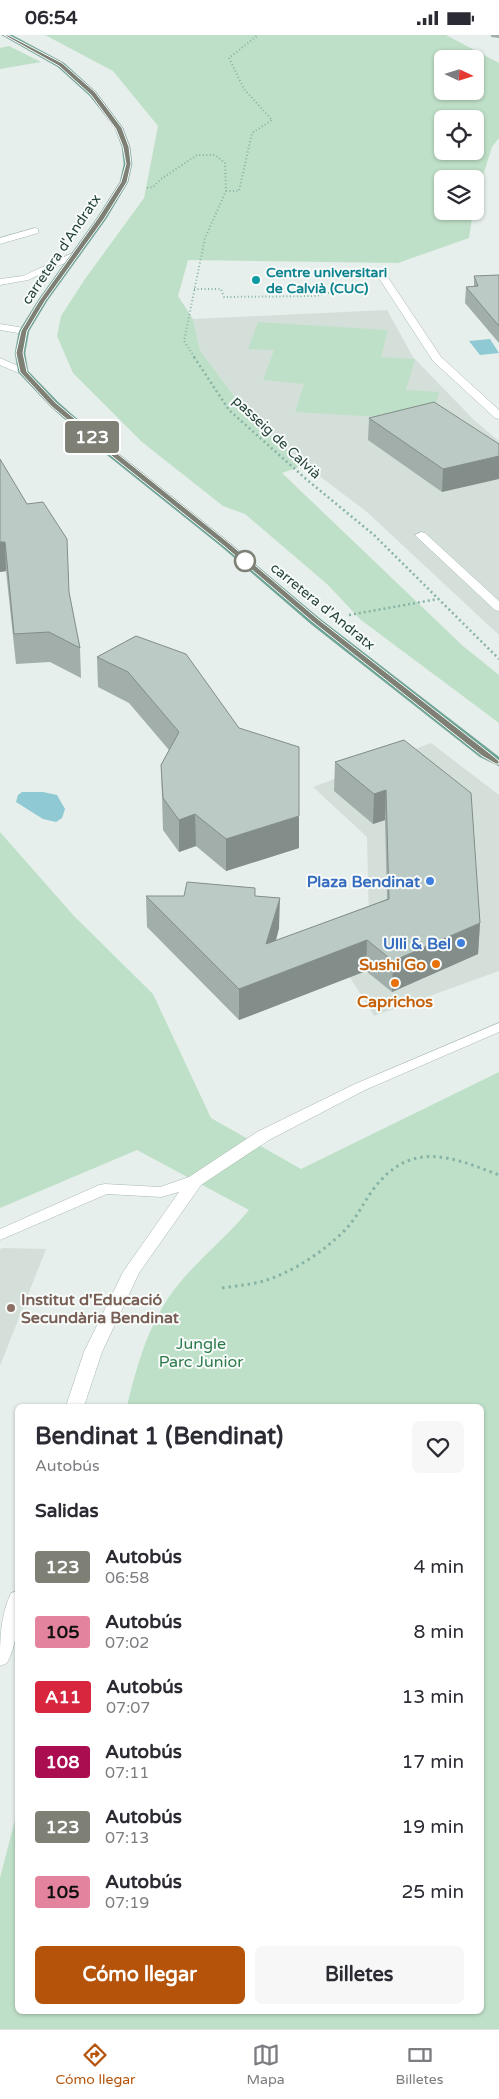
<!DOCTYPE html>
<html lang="es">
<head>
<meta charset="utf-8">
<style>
  :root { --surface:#fff; --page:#f7f7f7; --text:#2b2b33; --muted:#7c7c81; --line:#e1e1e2; --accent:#b45309 }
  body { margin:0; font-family:"Varela Round",sans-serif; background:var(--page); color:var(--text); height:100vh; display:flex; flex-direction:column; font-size:19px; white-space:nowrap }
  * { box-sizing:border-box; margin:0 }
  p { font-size:16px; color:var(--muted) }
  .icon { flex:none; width:28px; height:28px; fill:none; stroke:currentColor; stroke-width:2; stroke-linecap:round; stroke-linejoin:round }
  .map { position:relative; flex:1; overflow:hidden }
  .drawer { position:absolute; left:15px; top:1369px; width:469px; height:610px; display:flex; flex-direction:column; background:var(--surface); border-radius:8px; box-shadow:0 1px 4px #0004 }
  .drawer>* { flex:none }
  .badge { padding:0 10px; border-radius:4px; font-size:18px; line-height:32px }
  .needle { width:32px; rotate:94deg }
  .buttons { position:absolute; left:434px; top:15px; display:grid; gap:10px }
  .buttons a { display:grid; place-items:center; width:50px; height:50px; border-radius:8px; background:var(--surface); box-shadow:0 1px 4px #0004; font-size:25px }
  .map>.badge { position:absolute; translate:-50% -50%; box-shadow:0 0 0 2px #fff }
  h2 { padding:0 20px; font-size:19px; line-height:45px }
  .round { display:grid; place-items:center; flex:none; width:52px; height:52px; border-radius:8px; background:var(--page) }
  .summary { display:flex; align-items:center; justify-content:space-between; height:85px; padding:0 20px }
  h1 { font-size:24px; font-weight:800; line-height:38px }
  .action { display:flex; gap:10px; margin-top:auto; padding:10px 20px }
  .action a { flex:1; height:58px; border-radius:8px; background:var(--accent); color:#fff; font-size:20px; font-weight:800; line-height:58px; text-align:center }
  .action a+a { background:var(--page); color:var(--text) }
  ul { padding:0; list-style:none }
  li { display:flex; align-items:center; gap:15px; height:65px; padding:0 20px }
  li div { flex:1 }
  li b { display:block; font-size:19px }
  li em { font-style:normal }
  li .badge { min-width:55px; font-weight:700; text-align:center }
  .status { display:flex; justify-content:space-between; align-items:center; height:35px; padding:0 25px; background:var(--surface); direction:ltr }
  .status svg { height:14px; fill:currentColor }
  .tabs { display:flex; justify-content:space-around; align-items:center; height:70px; border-top:1px solid var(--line); background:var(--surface); font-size:14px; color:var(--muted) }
  .tabs a { display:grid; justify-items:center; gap:2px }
  .tabs .current { color:var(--accent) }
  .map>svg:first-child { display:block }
</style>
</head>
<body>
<div class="status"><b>06:54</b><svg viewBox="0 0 49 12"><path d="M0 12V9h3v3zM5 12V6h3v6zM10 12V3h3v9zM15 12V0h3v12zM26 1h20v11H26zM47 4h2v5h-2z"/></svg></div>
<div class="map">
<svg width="499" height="1994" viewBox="0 0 499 1994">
  <rect width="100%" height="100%" fill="#e6efeb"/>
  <path fill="#d4dfda" d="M387 275 413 322 474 385 499 406V600L367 477 305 430 247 379 200 315 193 284Z
    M431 708 499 760V936L374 981 331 912 369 888 367 802 313 752Z
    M3 1213 46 1214 0 1331V1214Z"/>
  <path fill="#bfe0c8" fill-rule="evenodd" d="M45 0H446L499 28V103L492 112 475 166V144H442V176H473L469 203 398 228 188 225 178 261 193 284 200 315 247 379 305 430 282 438 463 611 499 640V688L361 585 327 549 245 479 223 471 142 407 73 338 57 301 61 281 85 244 144 163 158 91 113 36ZM442 24H475V56H442ZM442 84H475V116H442Z
    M9 11 41 27 0 34V13Z
    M258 287 388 295 381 322 415 324 406 355 439 357 432 385 295 377 304 349 263 345 274 315 248 314Z
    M0 797 74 881 153 959 211 1083 301 1134 499 1037V1994H0V1843L17 1777 18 1976H481V1371H127C137 1331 148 1289 174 1255 196 1226 226 1203 249 1175L137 1115 0 1173Z"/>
  <path fill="#8ec9d4" d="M490 304 499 318 480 320 469 306Z
    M22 757H43L57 760 65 774 62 783 56 787 43 784 16 767 18 760Z"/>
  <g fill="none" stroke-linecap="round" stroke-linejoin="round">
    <defs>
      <path id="minor" d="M35 193 38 194V198L0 209V203Z
        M77 216 80 217V221L28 245 0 250V244L23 241Z
        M380 234 383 235 441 322 499 375V384L495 383 433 326 375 237Z
        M0 289 24 293 29 296 24 299 0 295Z
        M0 323 27 335 28 337 23 340 0 330Z
        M421 497 425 498 499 566V576L495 575 417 502 415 500Z
        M499 988V997L365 1055 269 1105 201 1150 139 1238 102 1317 84 1371H66L84 1317 123 1237 179 1157 161 1162 107 1159 0 1205V1194L99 1150 105 1149 160 1152 189 1142 257 1097 355 1049Z
        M18 1556C18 1581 19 1605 7 1628L0 1631C0 1605 0 1581 11 1558Z"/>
      <path id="major" d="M2 0H12L64 28 96 57 123 93 130 112 132 129 128 147 106 184 47 266 29 296 25 318 28 336 58 367 94 399 230 508 319 583 499 722V731L480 722 311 589 222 512 86 403 50 371 18 337 15 318 19 296 39 264 97 183 120 147 124 129 122 112 115 93 90 61 58 32Z"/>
    </defs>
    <use href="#minor" stroke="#a8b8b2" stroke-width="1"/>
    <use href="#major" stroke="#c2cac8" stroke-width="1"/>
    <path stroke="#86b3a5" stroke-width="2" stroke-dasharray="1 2.5" stroke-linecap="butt" d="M147 153 153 152 161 144 197 120H215L225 128 226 156 205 203 184 306 195 323
      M226 156H239L252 98 272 85 244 54 229 23 258 0
      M194 254H221L224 262 316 261 360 251"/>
    <path stroke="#86b3a5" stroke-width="2.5" stroke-dasharray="2 3" stroke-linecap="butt" d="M194 322 229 375 306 444 374 500 499 624
      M349 580 438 564"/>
    <path stroke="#86b3a5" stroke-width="3" stroke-dasharray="2.5 4" stroke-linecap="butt" d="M222 1253C235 1251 247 1250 260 1247 290 1239 322 1218 344 1196 357 1183 364 1166 375 1152 412 1105 452 1122 499 1140"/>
    <use href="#minor" fill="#fff" fill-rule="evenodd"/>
    <use href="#major" fill="#6aa596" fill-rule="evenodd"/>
  </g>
  <path fill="#a1aea9" d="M491 0H499V3L491 2Z
    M499 240V308L465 268 466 252 474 251V241Z
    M369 383 499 409 442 457 368 405Z
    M0 424 69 557 80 613 81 643 50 627 16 629 6 536 0 537Z
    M136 601 299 813 226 836 196 811 179 817 163 795 161 730 169 715 129 668 98 652 97 622Z
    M404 705 480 888 478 919 392 957 366 936 239 985 147 892 146 861H255L279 893 276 906 387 864 385 785 373 789 334 756 335 727Z"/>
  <path fill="#838d89" d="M499 421V444L442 457 443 434Z
    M0 507H5L6 536 0 537Z
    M386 755 385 785 373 789 374 759Z
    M195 779 196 811 179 817V785Z
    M299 781V813L226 836V804Z
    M280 863 279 893 266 940V909Z
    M480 888 478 919 392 957 393 926Z
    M367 905 366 936 239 985V954Z"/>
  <path fill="#bbcac4" stroke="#838d89" d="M499 240V291L466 252 478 251 474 241Z
    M434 367 499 409V421L443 434 369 383Z
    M0 424 27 469 43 467 67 504 69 557 80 613 49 597 14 599 5 507H0Z
    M136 601 186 619 239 693 299 712V781L226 804 195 779 179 785 163 763 161 730 179 697 128 637 97 622Z
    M404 705 471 758 480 888 393 926 367 905 239 954 146 861H184L187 847 255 853V861L280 863 266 909 389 864 386 755 374 759 335 727Z"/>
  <path fill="#7e7f75" stroke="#fff" d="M4 0H8L62 28 95 57 122 93 129 112 131 129 127 147 104 184 45 266 27 296 23 318 27 337 56 368 93 399 229 508 318 584 488 717 499 726V729H496L482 721 313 587 224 511 88 402 51 371 20 337 16 318 21 296 39 266 98 183 121 147 126 129 123 112 116 94 91 60 59 31Z"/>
  <circle fill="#0f9aa8" stroke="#f7fbf9" stroke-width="2" cx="256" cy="245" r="5"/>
  <circle fill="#fff" stroke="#7e7f75" stroke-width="2.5" cx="245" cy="526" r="10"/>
  <g fill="#3f7fe0" stroke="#f7fbf9" stroke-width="2">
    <circle cx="430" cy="846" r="5"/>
    <circle cx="461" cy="908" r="5"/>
  </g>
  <g fill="#e8710a" stroke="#f7fbf9" stroke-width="2">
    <circle cx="436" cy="929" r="5"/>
    <circle cx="395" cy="948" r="5"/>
  </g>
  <circle fill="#8d6e63" stroke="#f7fbf9" stroke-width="2" cx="11" cy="1273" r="5"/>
  <g text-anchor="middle" stroke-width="4" stroke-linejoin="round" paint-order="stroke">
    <g font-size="14" fill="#24423a" stroke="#f7fbf9">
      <text transform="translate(61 214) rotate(-56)" y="5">carretera d'Andratx</text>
      <text transform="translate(277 402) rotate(43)" y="5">passeig de Calvià</text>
      <text transform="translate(323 571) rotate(39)" y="5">carretera d'Andratx</text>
    </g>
    <g font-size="14" font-weight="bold" fill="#0d838f" stroke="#f7fbf9" text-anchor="start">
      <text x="266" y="242">Centre universitari<tspan x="266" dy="16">de Calvià (CUC)</tspan></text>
    </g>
    <g font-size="16" font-weight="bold" fill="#366cbe" stroke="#f7fbf9" text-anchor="end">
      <text x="420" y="852">Plaza Bendinat</text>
      <text x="451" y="914">Ulli &amp; Bel</text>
    </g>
    <g font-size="16" font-weight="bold" fill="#c56008" stroke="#f7fbf9" text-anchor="end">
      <text x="426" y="935">Sushi Go</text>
      <text x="395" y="972" text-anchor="middle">Caprichos</text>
    </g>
    <g font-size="16" font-weight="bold" fill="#785e54" stroke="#f7fbf9" text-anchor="start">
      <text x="21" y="1270">Institut d'Educació<tspan x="21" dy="18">Secundària Bendinat</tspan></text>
    </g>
    <g font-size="16" fill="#2d7a4b" stroke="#f7fbf9">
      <text x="201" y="1314">Jungle<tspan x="201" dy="18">Parc Junior</tspan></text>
    </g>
  </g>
</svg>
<div class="buttons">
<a><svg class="needle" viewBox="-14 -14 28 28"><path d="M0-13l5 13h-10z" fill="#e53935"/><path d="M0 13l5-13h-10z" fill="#7c7c81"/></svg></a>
<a><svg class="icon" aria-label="locate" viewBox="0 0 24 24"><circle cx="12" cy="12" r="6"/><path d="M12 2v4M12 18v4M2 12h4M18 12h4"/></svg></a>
<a><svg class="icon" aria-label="layers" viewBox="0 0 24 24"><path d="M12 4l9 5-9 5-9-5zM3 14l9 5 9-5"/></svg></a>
</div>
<b class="badge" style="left:92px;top:402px;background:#7e7f75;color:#fff">123</b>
<section class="drawer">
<div class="summary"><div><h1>Bendinat 1 (Bendinat)</h1><p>Autobús</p></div><a class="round"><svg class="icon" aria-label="heart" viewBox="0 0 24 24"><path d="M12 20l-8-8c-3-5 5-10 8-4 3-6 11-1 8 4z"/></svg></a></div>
<h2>Salidas</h2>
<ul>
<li><span class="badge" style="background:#7e7f75;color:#fff">123</span><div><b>Autobús</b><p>06:58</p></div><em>4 min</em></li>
<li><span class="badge" style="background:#e3839e;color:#111">105</span><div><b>Autobús</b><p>07:02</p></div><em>8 min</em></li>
<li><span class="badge" style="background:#d7263d;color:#fff">A11</span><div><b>Autobús</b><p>07:07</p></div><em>13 min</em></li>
<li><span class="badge" style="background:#aa0e51;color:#fff">108</span><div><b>Autobús</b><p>07:11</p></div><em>17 min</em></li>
<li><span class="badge" style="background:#7e7f75;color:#fff">123</span><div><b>Autobús</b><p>07:13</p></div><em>19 min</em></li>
<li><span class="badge" style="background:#e3839e;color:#111">105</span><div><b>Autobús</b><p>07:19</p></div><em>25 min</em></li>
</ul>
<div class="action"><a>Cómo llegar</a><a>Billetes</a></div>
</section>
</div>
<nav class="tabs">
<a class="current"><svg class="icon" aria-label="directions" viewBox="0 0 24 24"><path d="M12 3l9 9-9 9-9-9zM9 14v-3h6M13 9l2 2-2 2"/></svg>Cómo llegar</a>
<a><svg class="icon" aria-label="map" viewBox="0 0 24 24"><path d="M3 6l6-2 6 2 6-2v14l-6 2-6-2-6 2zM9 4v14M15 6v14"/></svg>Mapa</a>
<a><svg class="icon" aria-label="tickets" viewBox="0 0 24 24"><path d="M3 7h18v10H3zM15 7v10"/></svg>Billetes</a>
</nav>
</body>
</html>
